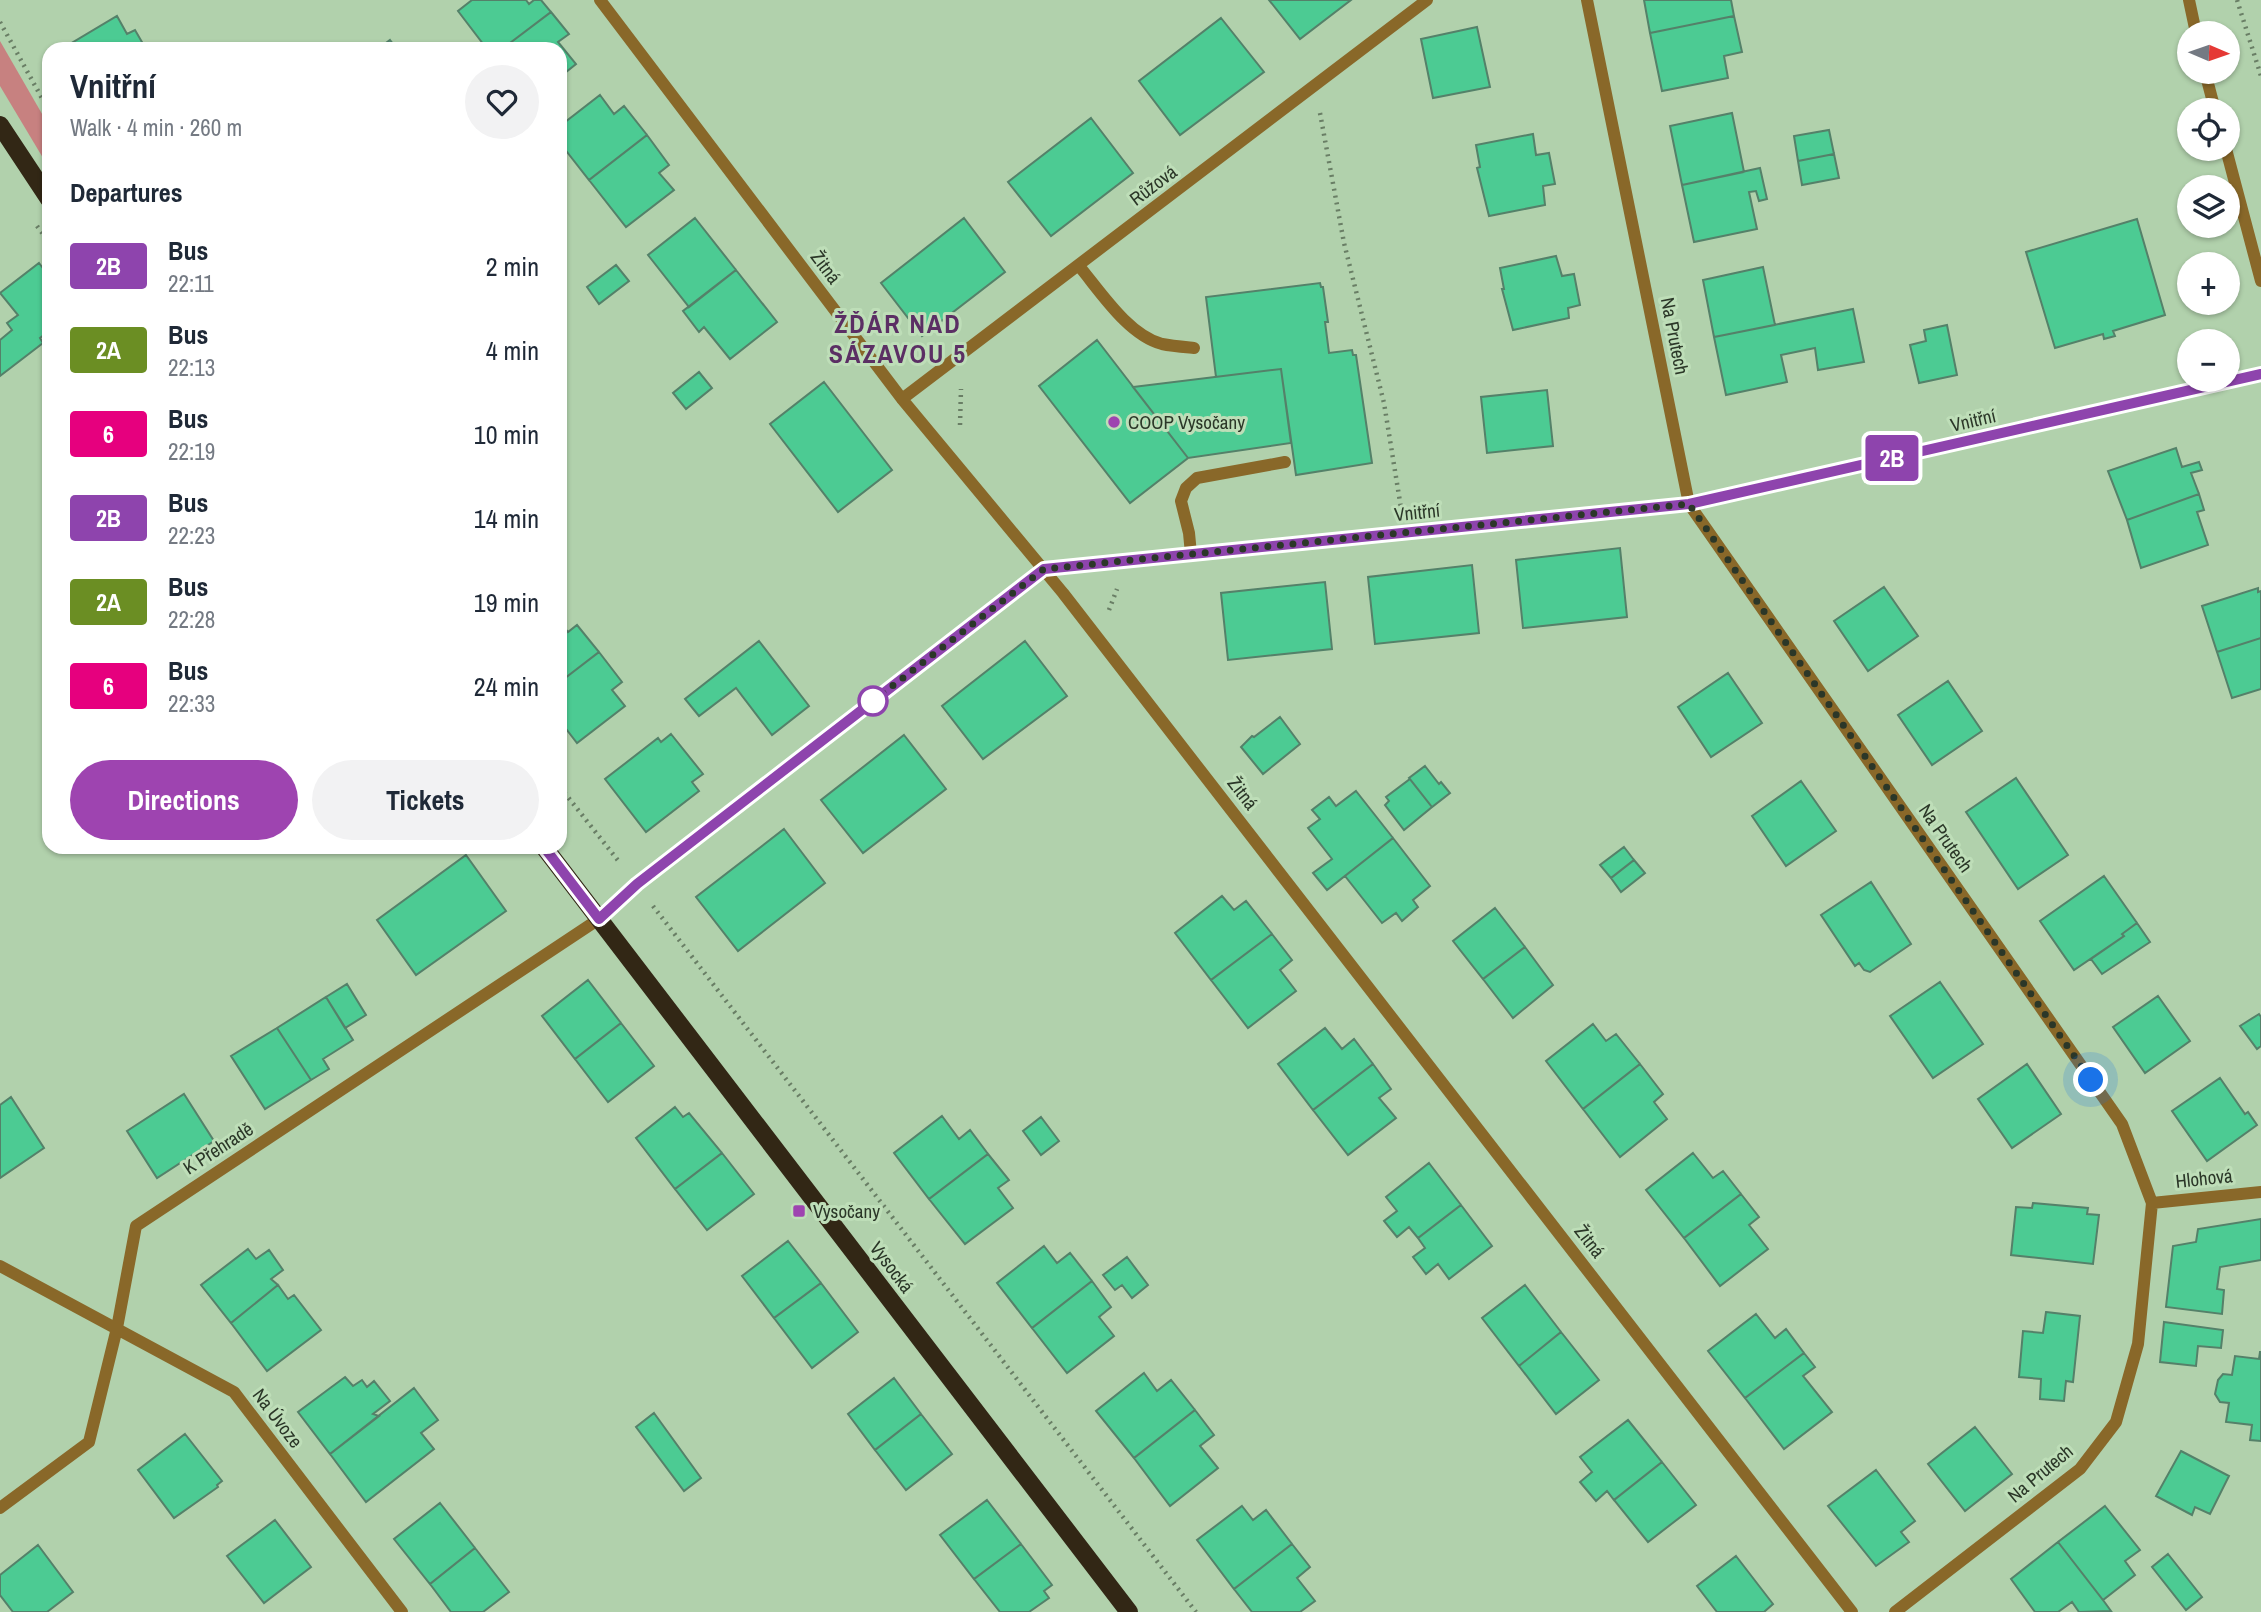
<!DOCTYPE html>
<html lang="en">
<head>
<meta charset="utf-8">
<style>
  :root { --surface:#fff; --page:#f2f2f3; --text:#1f2937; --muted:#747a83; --accent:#9e44b0 }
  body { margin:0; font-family:"Archivo Narrow",sans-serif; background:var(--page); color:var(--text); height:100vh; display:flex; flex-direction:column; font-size:26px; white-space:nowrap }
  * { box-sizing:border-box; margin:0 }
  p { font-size:23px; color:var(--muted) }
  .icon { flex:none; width:38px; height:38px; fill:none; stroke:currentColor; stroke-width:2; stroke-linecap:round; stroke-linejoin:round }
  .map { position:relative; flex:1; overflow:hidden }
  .details { position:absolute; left:42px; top:42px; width:525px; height:812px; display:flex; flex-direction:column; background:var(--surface); border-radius:21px; box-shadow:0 2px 5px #0004 }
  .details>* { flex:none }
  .badge { padding:0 14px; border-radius:5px; font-size:24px; line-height:46px }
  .needle { width:46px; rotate:92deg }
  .fabs { position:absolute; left:2177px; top:21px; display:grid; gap:14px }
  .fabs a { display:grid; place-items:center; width:63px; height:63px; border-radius:50%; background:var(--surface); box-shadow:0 2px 5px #0004; font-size:35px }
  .you { position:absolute; width:35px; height:35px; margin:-18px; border:5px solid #fff; border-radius:50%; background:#1a73e8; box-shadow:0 0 0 10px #1a73e833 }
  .map>.badge { position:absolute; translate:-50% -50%; box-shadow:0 0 0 4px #fff }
  h2 { padding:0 28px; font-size:26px; line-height:63px }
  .round { display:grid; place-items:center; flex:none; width:74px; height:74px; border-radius:37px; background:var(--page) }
  .headline { display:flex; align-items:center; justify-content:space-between; height:119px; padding:0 28px }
  h1 { font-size:33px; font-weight:800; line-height:52px }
  .cta { display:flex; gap:14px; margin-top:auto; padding:14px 28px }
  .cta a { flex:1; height:80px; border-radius:42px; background:var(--accent); color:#fff; font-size:28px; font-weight:800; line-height:80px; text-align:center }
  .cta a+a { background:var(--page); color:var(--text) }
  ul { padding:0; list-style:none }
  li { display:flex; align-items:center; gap:21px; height:84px; padding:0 28px }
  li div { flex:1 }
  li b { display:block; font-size:26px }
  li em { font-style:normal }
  li .badge { min-width:77px; font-weight:700; text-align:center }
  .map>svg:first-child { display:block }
</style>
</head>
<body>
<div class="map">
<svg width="2261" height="1612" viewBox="0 0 2261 1612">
  <rect width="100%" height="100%" fill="#b1d1ac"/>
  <path fill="#c78180" d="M0 41 49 126V168L0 86Z"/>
  <path fill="#4ccb93" stroke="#548169" stroke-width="2" d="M472 0H526L529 4 534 0H541L551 12 502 49H487L458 11Z
    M1269 0H1351L1300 39Z
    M1644 0H1731L1734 16 1650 33Z
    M551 12 569 34 558 42 576 64 560 77V49H502Z
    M117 16 127 34 135 30 146 49H67L65 47Z
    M1734 16 1742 52 1724 56 1728 78 1662 91 1650 33Z
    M1221 18 1264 72 1180 135 1139 81Z
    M1477 27 1490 87 1433 98 1421 39Z
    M390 40 397 49H378Z
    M600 95 614 114 624 106 647 135 589 180 560 143V126Z
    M1732 113 1744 172 1682 185 1670 126Z
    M1091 118 1133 173 1051 236 1008 182Z
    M1829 130 1834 154 1798 161 1794 136Z
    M1533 134 1536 155 1549 153 1555 184 1543 186 1545 205 1489 216 1477 168 1480 167 1476 145Z
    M647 135 669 165 659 173 674 190 626 227 589 180Z
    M1834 154 1839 178 1802 185 1798 161Z
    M1760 168 1767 199 1759 201 1756 191 1749 192 1757 229 1694 242 1682 185Z
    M695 218 736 270 689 307 648 255Z
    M964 218 1005 272 922 336 881 283Z
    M2137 219 2165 315 2113 331 2115 336 2104 339 2103 334 2055 348 2026 252Z
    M1556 256 1562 276 1574 274 1580 305 1568 308 1569 318 1513 330 1502 289H1504L1500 268Z
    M39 263 49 276V331L40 338 43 343 0 376V340L12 330 7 323 18 315 0 293Z
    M616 265 629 281 599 304 587 287Z
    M1763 267 1775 325 1714 337 1703 280Z
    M736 270 777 322 730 359 704 327 699 332 683 311Z
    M1320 283 1321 287H1323L1328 322H1325L1329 353 1352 350 1353 355H1356L1372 463 1296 475 1281 369 1216 377 1206 297Z
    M1853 309 1864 362 1818 370 1815 348 1781 355 1787 382 1726 395 1714 337Z
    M1947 325 1957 375 1919 383 1910 345 1926 341 1924 330Z
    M1097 340 1188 458 1130 503 1039 386Z
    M1281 369 1291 443 1188 458 1133 387Z
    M699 372 712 388 686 409 673 393Z
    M824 382 892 470 838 512 770 424Z
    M1547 390 1553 446 1487 453 1481 397Z
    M2176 448 2182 467 2199 462 2202 470 2191 473 2199 494 2127 520 2108 471Z
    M2199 494 2204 510 2197 512 2208 545 2141 568 2127 520Z
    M1620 548 1627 617 1523 628 1516 560Z
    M1472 565 1479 633 1375 644 1368 577Z
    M1325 582 1332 649 1228 660 1221 593Z
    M1884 587 1918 636 1868 671 1834 621Z
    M2258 588V592L2261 591V638L2217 652 2202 606Z
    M560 622 568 632 577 625 599 652 560 682Z
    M2261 638V689L2232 698 2217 652Z
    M759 641 809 706 772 735 736 688 699 716 685 699Z
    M1025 641 1067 696 983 759 942 706Z
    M599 652 622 682 612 690 625 706 577 743 560 721V682Z
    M1728 673 1762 723 1711 757 1678 707Z
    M1948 681 1982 731 1932 765 1898 715Z
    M1280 717 1300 744 1263 774 1241 747 1252 736 1254 737Z
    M671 734 703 774 692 782 699 791 646 832 605 779 658 738 661 742Z
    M904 735 946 789 863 853 821 800Z
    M1425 766 1439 784 1441 782 1450 793 1432 807 1409 778Z
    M2016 778 2068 855 2018 889 1966 812Z
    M1410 779 1432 807 1404 830 1385 805 1389 801 1386 797Z
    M1801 781 1836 831 1786 866 1752 816Z
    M1356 791 1393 838 1327 890 1313 873 1332 859 1308 828 1320 819 1312 810 1329 797 1336 806Z
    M784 829 825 883 738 951 696 897Z
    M1393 838 1430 886 1413 900 1418 907 1402 921 1396 913 1382 923 1345 876Z
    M1624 847 1634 860 1611 878 1600 865Z
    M466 855 506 911 416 975 377 920Z
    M1634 860 1645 873 1621 892 1611 878Z
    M2104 876 2137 923 2122 934 2124 936 2074 970 2040 921Z
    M1871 882 1911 944 1870 972 1864 970 1859 963 1855 966 1821 915Z
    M1222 896 1234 910 1246 901 1272 934 1211 980 1175 933Z
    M1495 908 1525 947 1483 979 1453 941Z
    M2137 923 2150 942 2102 974 2091 959 2124 936 2122 934Z
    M1272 934 1292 960 1280 970 1296 991 1248 1028 1211 980Z
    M1525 947 1553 985 1513 1018 1483 979Z
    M588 980 621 1023 575 1059 542 1016Z
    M1940 982 1983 1044 1933 1078 1890 1016Z
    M347 984 366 1015 345 1028 326 997Z
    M2158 996 2190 1041 2145 1073 2113 1027Z
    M326 997 353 1040 323 1059 329 1069 311 1080 277 1028Z
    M2259 1014 2261 1017V1046L2257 1049 2240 1026Z
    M621 1023 654 1066 608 1102 575 1059Z
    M1593 1024 1606 1041 1616 1034 1640 1064 1583 1109 1546 1061Z
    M277 1028 311 1080 265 1109 231 1056Z
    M1325 1028 1342 1049 1354 1039 1373 1064 1313 1110 1278 1064Z
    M1373 1064 1391 1089 1379 1098 1396 1118 1348 1155 1313 1110Z
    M1640 1064 1663 1094 1654 1102 1667 1119 1620 1157 1583 1109Z
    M2027 1064 2061 1114 2012 1148 1978 1099Z
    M2220 1078 2245 1114 2248 1112 2257 1125 2207 1161 2172 1111Z
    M184 1094 214 1141 157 1178 127 1131Z
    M11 1097 44 1148 0 1178V1105Z
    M675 1107 683 1117 689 1113 722 1153 675 1189 636 1138Z
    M942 1116 959 1139 970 1130 988 1154 929 1199 894 1153Z
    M1041 1117 1059 1141 1041 1155 1023 1131Z
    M722 1153 754 1194 707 1230 675 1189Z
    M1693 1153 1713 1178 1723 1171 1741 1194 1684 1238 1646 1190Z
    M988 1154 1009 1180 998 1188 1013 1208 965 1244 929 1199Z
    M1429 1163 1461 1205 1418 1238 1409 1227 1397 1237 1384 1221 1397 1211 1386 1197Z
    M1741 1194 1759 1217 1749 1225 1768 1249 1720 1286 1684 1238Z
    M2033 1203 2088 1208 2087 1214 2099 1215 2093 1264 2011 1255 2016 1207 2032 1208Z
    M1461 1205 1492 1246 1449 1279 1438 1264 1426 1274 1413 1257 1425 1248 1418 1238Z
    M2261 1219V1260L2220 1267 2217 1289 2224 1290 2222 1314 2166 1307 2173 1246 2196 1242 2198 1229Z
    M788 1241 821 1283 774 1318 742 1276Z
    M1044 1246 1057 1263 1070 1253 1092 1281 1032 1328 997 1283Z
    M248 1249 256 1259 269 1250 283 1270 271 1279 278 1285 231 1323 201 1285Z
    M1127 1257 1148 1285 1132 1298 1122 1285 1115 1290 1103 1275Z
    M1092 1281 1111 1307 1099 1317 1114 1336 1067 1373 1032 1328Z
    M821 1283 858 1332 812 1368 774 1318Z
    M278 1285 288 1299 294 1295 321 1330 267 1371 231 1323Z
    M1525 1285 1561 1332 1519 1366 1482 1318Z
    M2046 1312 2080 1316 2073 1382 2066 1381 2064 1401 2040 1399 2041 1379 2019 1377 2023 1331 2043 1333Z
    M1756 1314 1775 1338 1786 1329 1804 1353 1745 1398 1708 1351Z
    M2164 1322 2223 1330 2221 1348 2198 1346 2196 1366 2160 1362Z
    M1561 1332 1599 1380 1556 1414 1519 1366Z
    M2260 1352H2261V1441L2250 1440 2252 1425 2226 1422 2229 1403 2220 1402 2215 1394 2218 1380 2223 1374 2232 1375 2235 1356 2259 1359Z
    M1804 1353 1815 1367 1803 1376 1832 1412 1784 1449 1745 1398Z
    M1144 1373 1157 1391 1171 1380 1195 1410 1134 1458 1096 1411Z
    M345 1377 353 1386 362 1380 367 1387 374 1381 390 1401 373 1414 379 1416 330 1454 298 1412Z
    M894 1378 921 1414 875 1450 848 1414Z
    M414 1388 438 1420 421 1433 434 1449 366 1502 330 1454Z
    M1195 1410 1214 1435 1200 1446 1218 1468 1170 1506 1134 1458Z
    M654 1413 701 1478 684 1491 636 1427Z
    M921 1414 952 1454 906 1490 875 1450Z
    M1628 1420 1662 1462 1614 1500 1607 1491 1596 1501 1580 1482 1592 1472 1580 1457Z
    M1975 1427 2012 1474 1965 1511 1928 1464Z
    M185 1434 222 1481 217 1485 218 1487 174 1518 138 1470Z
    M2181 1451 2229 1476 2210 1514 2195 1507 2192 1515 2156 1496Z
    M1662 1462 1696 1505 1648 1542 1614 1500Z
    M1876 1470 1915 1521 1901 1532 1909 1542 1876 1566 1828 1506Z
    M987 1500 1021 1544 974 1579 940 1535Z
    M440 1503 475 1548 430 1584 394 1539Z
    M1242 1506 1253 1520 1266 1510 1292 1544 1234 1589 1197 1540Z
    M2105 1506 2140 1550 2125 1561 2135 1575 2103 1600 2058 1542Z
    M275 1520 311 1567 264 1603 227 1556Z
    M2058 1542 2103 1600 2111 1611 2079 1612 2072 1602 2058 1612H2035L2011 1579Z
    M1021 1544 1052 1585 1044 1591 1049 1598 1029 1612H1000L974 1579Z
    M1292 1544 1310 1567 1297 1578 1315 1601 1300 1612H1252L1234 1589Z
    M38 1545 73 1592 47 1612H13L0 1595V1575Z
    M475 1548 509 1592 483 1612H451L430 1584Z
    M2168 1554 2202 1597 2186 1610 2152 1567Z
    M1736 1556 1773 1604 1764 1612H1717L1697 1586Z"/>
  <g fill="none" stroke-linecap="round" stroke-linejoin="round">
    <path stroke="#697e65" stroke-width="4.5" stroke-dasharray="2 5" stroke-linecap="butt" d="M2237 0 2261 76
      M0 22 49 111
      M1320 113 1344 243 1384 403 1401 508
      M37 226 49 242
      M960 425 961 389
      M1109 610 1117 589
      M560 787 620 863
      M653 906 1196 1612"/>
    <path stroke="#896829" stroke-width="12" d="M600 0 902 399 1063 593 1852 1612
      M1587 0 1689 504 2122 1124 2152 1203 2138 1344 2116 1422 2080 1469 1895 1612
      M2189 0 2196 33
      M2205 72 2215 110
      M2226 149 2261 281
      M1079 266C1100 291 1128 335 1162 344 1172 346 1184 347 1194 348
      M902 399 1427 0
      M1191 554 1189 533 1181 501 1186 488 1197 478 1285 462
      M2152 1203 2261 1192
      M0 1266 234 1392 402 1612
      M0 1508 89 1442 117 1328 136 1226 599 919 637 884 1044 569 1689 504 2261 374"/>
    <path stroke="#322715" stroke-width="18" d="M0 125 49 199
      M544 847 1129 1612"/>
  </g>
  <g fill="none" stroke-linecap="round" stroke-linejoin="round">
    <defs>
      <path id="line" d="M544 847 599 919 637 884 1044 569 1689 504 2261 374"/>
    </defs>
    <use href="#line" stroke="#fff" stroke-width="16"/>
    <use href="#line" stroke="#8e44ad" stroke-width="10"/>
    <path stroke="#2b3728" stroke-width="7" stroke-dasharray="0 12.6" d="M873 701 1044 569 1689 504 2091 1080"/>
  </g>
  <g fill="#9e44b0" stroke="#bedeb8" stroke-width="2.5">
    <circle cx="1114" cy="422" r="7"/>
    <rect x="792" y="1204" width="14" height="14" rx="3.5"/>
  </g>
  <circle fill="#fff" stroke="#8e44ad" stroke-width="3.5" cx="873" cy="701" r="14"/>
  <g text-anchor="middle" stroke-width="6" stroke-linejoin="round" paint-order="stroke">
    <g font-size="19" fill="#2b3728" stroke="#bedeb8">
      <text transform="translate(1153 185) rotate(-37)" y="7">Růžová</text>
      <text transform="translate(826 267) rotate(53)" y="7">Žitná</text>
      <text transform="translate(1675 336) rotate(79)" y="7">Na Prutech</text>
      <text transform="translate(1973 420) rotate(-13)" y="7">Vnitřní</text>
      <text transform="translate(1417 512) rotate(-6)" y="7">Vnitřní</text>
      <text transform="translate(1243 793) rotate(52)" y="7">Žitná</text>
      <text transform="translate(1946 838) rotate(55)" y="7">Na Prutech</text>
      <text transform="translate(218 1148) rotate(-33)" y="7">K Přehradě</text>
      <text transform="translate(2204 1178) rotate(-6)" y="7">Hlohová</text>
      <text transform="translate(1590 1241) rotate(52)" y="7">Žitná</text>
      <text transform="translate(892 1267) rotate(53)" y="7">Vysocká</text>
      <text transform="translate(278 1418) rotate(53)" y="7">Na Úvoze</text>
      <text transform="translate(2040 1473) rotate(-40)" y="7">Na Prutech</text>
    </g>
    <g font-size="19" fill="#2b3728" stroke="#bedeb8" text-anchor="start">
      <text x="1128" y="429">COOP Vysočany</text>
      <text x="813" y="1218">Vysočany</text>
    </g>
    <g font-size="26" font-weight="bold" letter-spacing="2" fill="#5b2f64" stroke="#bedeb8">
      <text x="898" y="333">ŽĎÁR NAD<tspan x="898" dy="30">SÁZAVOU 5</tspan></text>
    </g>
  </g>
</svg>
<div class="fabs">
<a><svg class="needle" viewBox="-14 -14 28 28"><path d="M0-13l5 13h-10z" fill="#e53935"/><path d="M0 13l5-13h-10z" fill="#747a83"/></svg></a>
<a><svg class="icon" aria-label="locate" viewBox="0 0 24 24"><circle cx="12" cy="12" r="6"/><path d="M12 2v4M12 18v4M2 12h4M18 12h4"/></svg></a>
<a><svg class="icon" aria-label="layers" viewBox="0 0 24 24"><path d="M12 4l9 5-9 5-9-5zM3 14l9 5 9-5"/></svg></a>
<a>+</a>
<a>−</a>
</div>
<div class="you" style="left:2091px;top:1080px"></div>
<b class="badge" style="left:1892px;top:458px;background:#8e44ad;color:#fff">2B</b>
<section class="details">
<div class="headline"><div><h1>Vnitřní</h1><p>Walk · 4 min · 260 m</p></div><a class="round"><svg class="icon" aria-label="heart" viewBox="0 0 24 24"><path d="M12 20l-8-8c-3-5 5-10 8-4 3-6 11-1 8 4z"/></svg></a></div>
<h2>Departures</h2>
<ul>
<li><span class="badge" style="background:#8e44ad;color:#fff">2B</span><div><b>Bus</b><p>22:11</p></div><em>2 min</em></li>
<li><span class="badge" style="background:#6b8e23;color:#fff">2A</span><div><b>Bus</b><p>22:13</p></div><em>4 min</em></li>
<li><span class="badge" style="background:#e6007e;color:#fff">6</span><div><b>Bus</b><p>22:19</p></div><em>10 min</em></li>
<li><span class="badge" style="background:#8e44ad;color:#fff">2B</span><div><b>Bus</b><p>22:23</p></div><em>14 min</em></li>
<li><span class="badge" style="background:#6b8e23;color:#fff">2A</span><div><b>Bus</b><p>22:28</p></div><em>19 min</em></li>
<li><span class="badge" style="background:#e6007e;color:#fff">6</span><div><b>Bus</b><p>22:33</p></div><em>24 min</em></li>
</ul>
<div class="cta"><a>Directions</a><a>Tickets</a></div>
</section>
</div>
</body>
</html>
